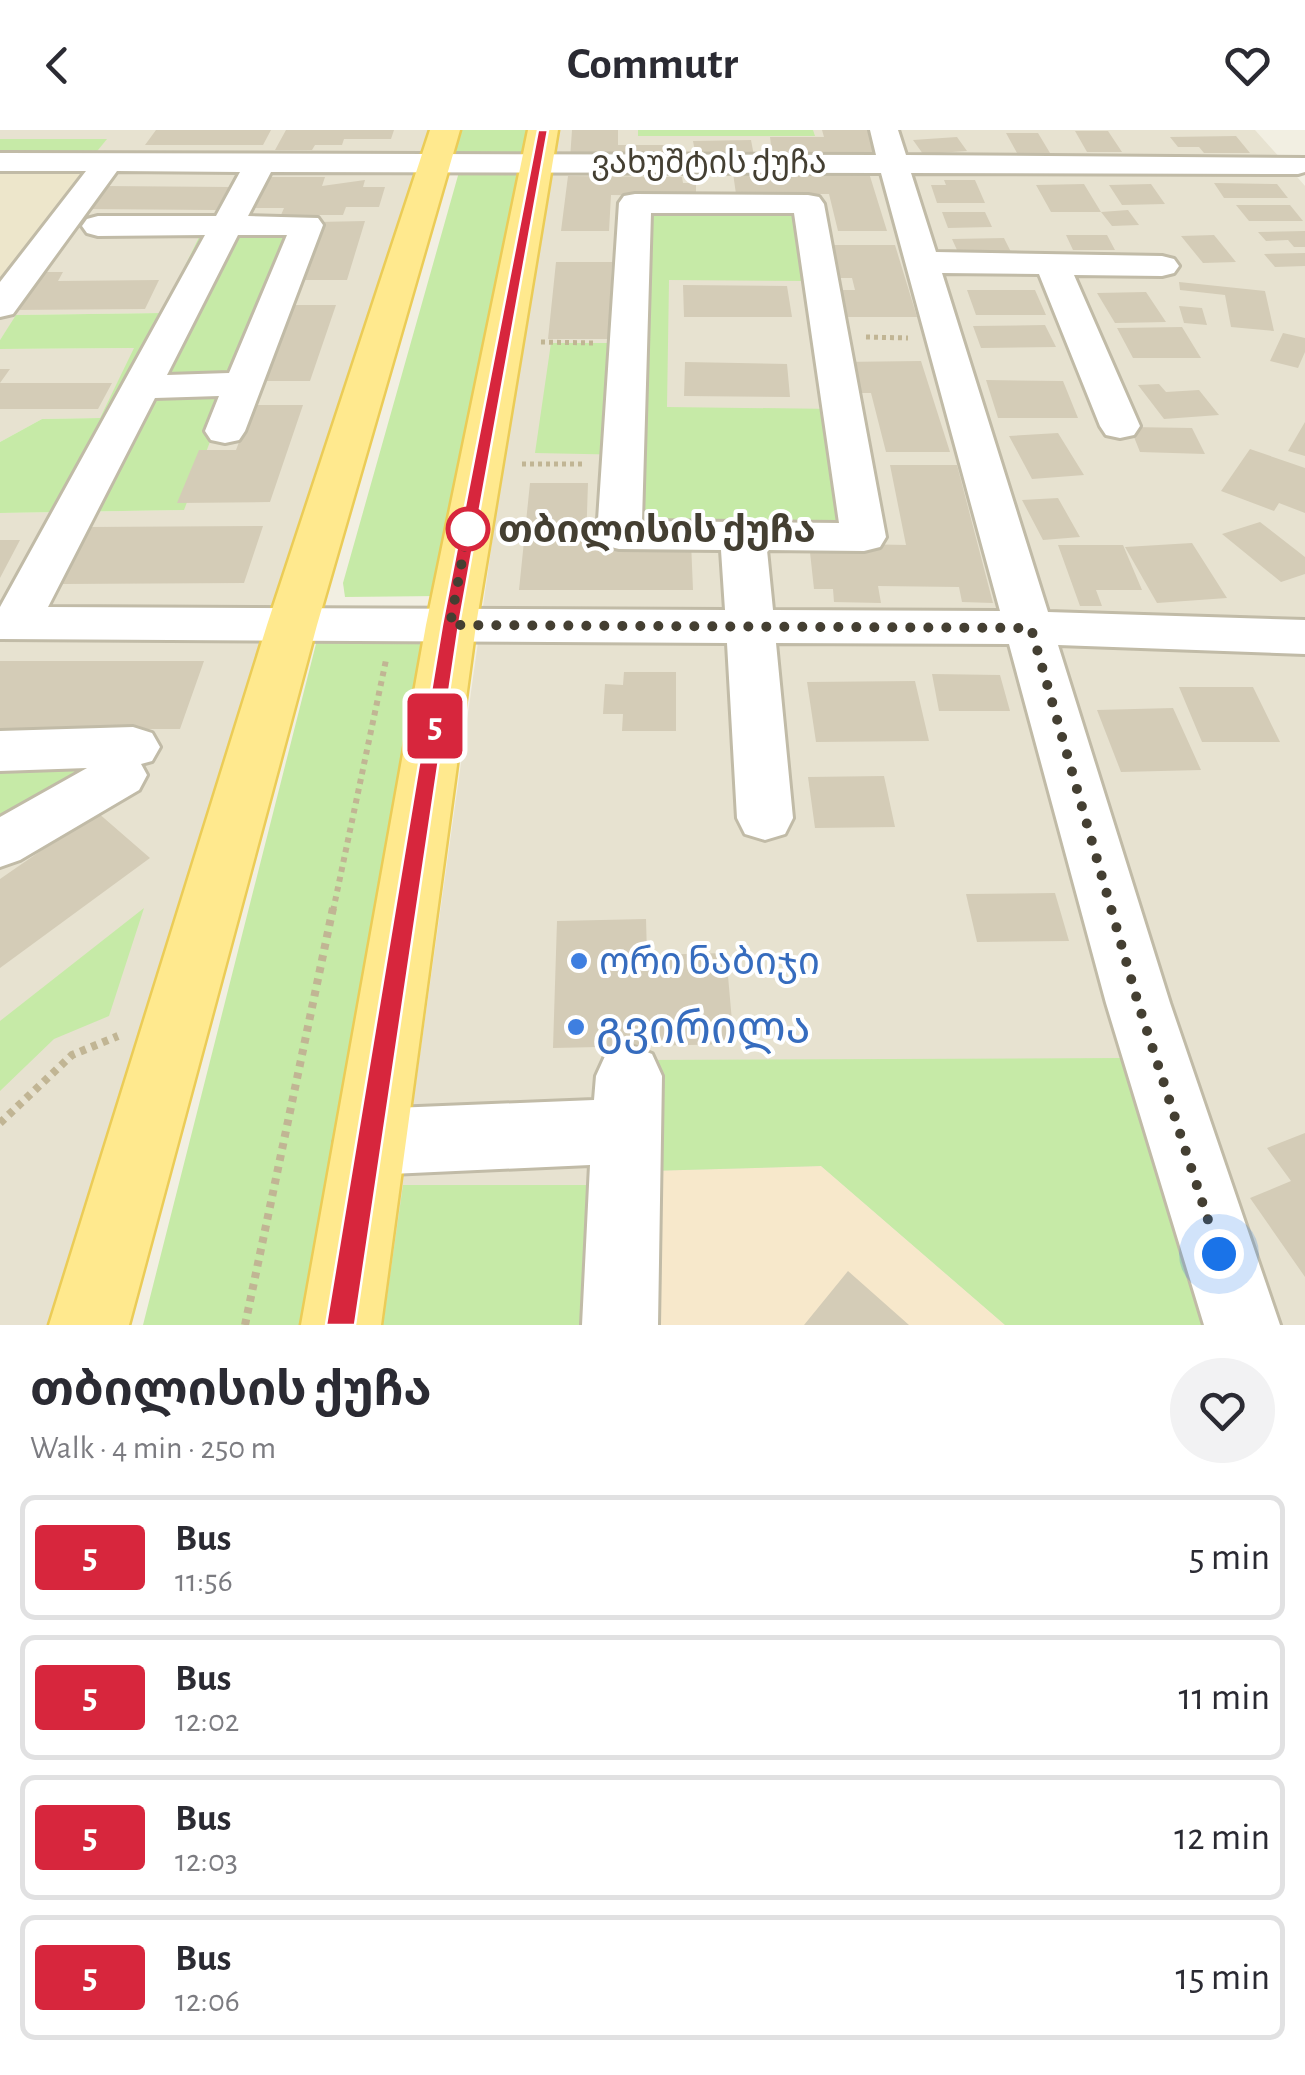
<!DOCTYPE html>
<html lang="en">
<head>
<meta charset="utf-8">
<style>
  :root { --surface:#fff; --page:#f2f2f3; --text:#2b2b33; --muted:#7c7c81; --line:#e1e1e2 }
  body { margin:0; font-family:"Alegreya Sans","Noto Sans Georgian",sans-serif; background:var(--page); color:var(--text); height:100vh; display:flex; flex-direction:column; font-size:38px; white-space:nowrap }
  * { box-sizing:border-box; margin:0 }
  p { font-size:32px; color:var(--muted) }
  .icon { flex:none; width:55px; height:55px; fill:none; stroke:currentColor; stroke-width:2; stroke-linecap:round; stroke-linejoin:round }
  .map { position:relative; height:1195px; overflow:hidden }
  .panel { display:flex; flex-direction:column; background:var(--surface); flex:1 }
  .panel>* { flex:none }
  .badge { padding:0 20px; border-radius:8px; font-size:35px; line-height:65px }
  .you { position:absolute; width:50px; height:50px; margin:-25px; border:8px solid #fff; border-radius:50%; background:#1a73e8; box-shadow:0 0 0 15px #1a73e833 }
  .map>.badge { position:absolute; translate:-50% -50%; box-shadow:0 0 0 5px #fff }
  .round { display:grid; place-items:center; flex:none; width:105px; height:105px; border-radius:52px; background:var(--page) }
  .headline { display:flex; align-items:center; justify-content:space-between; height:170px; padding:0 30px }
  h1 { font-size:48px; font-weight:700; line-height:75px }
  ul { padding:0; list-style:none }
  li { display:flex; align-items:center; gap:30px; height:125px; margin:0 20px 15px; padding:0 10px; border:5px solid var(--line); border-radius:15px }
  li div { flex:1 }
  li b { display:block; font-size:38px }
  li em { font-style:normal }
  li .badge { min-width:110px; font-weight:700; text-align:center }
  header { display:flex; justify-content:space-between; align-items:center; height:130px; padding:0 30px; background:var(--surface); font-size:45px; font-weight:700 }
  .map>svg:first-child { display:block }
</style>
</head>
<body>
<header><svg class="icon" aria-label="back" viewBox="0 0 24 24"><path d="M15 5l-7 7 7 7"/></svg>Commutr<svg class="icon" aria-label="heart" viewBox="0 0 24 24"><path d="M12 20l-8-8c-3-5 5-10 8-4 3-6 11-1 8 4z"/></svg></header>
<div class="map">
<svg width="1305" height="1195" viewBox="0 0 1305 1195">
  <rect width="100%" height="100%" fill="#f2efe2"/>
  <path fill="#e7e2d0" d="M0 0H443L293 469 265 482 0 481V383L184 380 200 105 162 183 17 185 0 210V158L87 40 0 41V25L106 10 0 9Z
    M550 0H867L1211 1195H1005L821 1036 646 1195H382Z
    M889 0H1255L1282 30 898 27Z
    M903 39 1292 41 1305 56V492L1037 484Z
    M135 218 100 288 42 289 0 312V219Z
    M0 503H270L79 1195H0Z
    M1059 516 1305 521V1195H1269Z"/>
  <path fill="#f7e8cb" d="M821 1036 1005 1195H646L647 1041Z"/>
  <path fill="#ede6cb" d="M88 40 0 158V41Z"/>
  <path fill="#c6eaa7" d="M461 0H526L522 24H455Z
    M638 0H813L815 6H638Z
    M0 9H107L94 25H0Z
    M519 41 439 466 345 467 343 453 459 42Z
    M653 78 795 79 805 151 669 150 667 277 836 279 854 404 630 401 633 325 535 323 551 213H647Z
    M289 104 184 380 0 383V312L42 289 100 288 134 218 0 219V210L16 185 162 183 200 105Z
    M434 504 311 1195H143L318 506Z
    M117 624 0 704V628Z
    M144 778 109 886 54 909 0 961V891Z
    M1123 928 1207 1195H1005L821 1036 647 1041 639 930Z
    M403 1055H612L609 1195H383Z"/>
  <path fill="#d4ccb7" d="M156 0H271L263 15H145Z
    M286 0H394L391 9H344L342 15H315L312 20H275Z
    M572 0H618V15H674L675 28 570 29Z
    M822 0H869L877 23H772L770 7H824Z
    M1075 1H1108L1122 22H1087Z
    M1006 3H1038L1050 23H1017Z
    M1236 6 1250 23H1204L1199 17H1178L1170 7Z
    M957 7 967 21 923 24 913 10Z
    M751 10 754 26 696 27 693 11Z
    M733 43H869L887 101H838L829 64H790L791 71H737Z
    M568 46 682 47 683 53H696V66L611 65 609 101H561Z
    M268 47H325L322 56 365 50 363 57H385L379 77H346L343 85H281L284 78H254Z
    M944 50H975L985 73H937L931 55H946Z
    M1214 53 1277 54 1288 68H1224Z
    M1084 54 1101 82 1128 80 1139 95 1112 96 1101 82H1051L1036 55Z
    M1151 54 1165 74 1122 75 1109 55Z
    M104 56 229 57 216 80 87 79Z
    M1236 75H1290L1303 91H1249Z
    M942 82H985L992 97 948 98Z
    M365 91 347 150H297L318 92Z
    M1305 101V117H1294L1288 110 1266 111 1258 102Z
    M1066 105H1107L1115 120H1073Z
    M1214 105 1236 132 1203 133 1181 106Z
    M1004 108 1011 122H1001L1005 131H962L952 109Z
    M826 115H895L917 187H836L830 160H855L852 148H834Z
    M1305 123V136L1275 137 1264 124Z
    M556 132H612L609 209H548Z
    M35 142H63L58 151 159 150 145 179 10 180Z
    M1179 152 1265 161 1274 201 1231 197 1225 165 1180 160Z
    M683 155 787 156 792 187H684Z
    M967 160H1035L1046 185H976Z
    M1146 162 1166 192 1115 193 1097 163Z
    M286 175H336L310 251H255Z
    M1179 176 1202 178 1207 195 1184 193Z
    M1045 195 1056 217 981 218 973 196Z
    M1182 197 1201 228H1133L1117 198Z
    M1283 203 1305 208V222L1298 238 1270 231Z
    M921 231 950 322H886L871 263H847L840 232Z
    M685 232 787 234 790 267 684 266Z
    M0 239H10L0 253H112L98 279H0Z
    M986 250 1063 251 1078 288H998Z
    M1159 254 1166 262 1199 260 1219 285 1164 289 1138 255Z
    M253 275H303L270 372 177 373 199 320H236Z
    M1305 292V326L1288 321Z
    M1130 297 1192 298 1205 324 1140 322Z
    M1058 303 1084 345 1032 349 1009 306Z
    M1250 319 1305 338V383L1279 373 1274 381 1221 361Z
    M890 335H957L993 473 962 472 959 457 878 456 881 473 834 472 833 459H814L809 413 906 415Z
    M530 353H588L586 412H691L693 460H519Z
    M1058 368 1080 407 1043 410 1022 370Z
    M1260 392 1305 427V444L1281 452 1222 404Z
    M263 396 244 453 62 454 89 397Z
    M0 410H20L0 448Z
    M1192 413 1227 468 1157 473 1125 417Z
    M1058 415H1123L1142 460H1096L1102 476H1080Z
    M0 531H204L180 599H54L0 625Z
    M624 542H676V601H622L623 584H603L605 554 623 555Z
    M932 544 1000 545 1010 581H939Z
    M915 551 929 611 816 612 807 552Z
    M1179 557H1253L1280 612H1202Z
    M1173 578 1201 640 1121 642 1097 580Z
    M884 646 895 697 815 698 808 647Z
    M97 682 150 728 0 838V749Z
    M1055 763 1069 811 977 812 966 764Z
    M646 789 647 825 726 823 734 914 553 918 557 791Z
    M1305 1003V1147L1250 1068 1291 1051 1267 1018Z
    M848 1141 909 1195H804Z"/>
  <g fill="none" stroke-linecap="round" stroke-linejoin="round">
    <defs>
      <path id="minor" d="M870 0H898L906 25 1305 28V42L1298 44 911 43 936 122 1162 126 1174 129 1179 136 1174 143 1162 146 1074 145 1140 296 1134 305 1120 308 1106 305 1100 296 1039 144 942 143 1048 482 1305 490V524L1058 515 1170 873 1280 1195H1204L1106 873 1009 514 776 513 793 688 785 704 765 710 745 704 737 688 727 513 0 509V477L205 105 98 106 87 103 82 96 87 89 98 86H216L240 42 117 41 13 184 0 187V152L86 41H0V23L876 25ZM271 42 881 43 1000 481 773 480 767 420 864 421 880 417 886 407 824 74 819 67 808 65 635 64 624 66 619 73 597 405 603 415 619 419 721 420 725 480 48 477 155 268 219 266 205 301 211 310 225 313 239 310 245 301 323 95 318 88 248 86ZM651 83H794L839 393 642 391ZM238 105H287L229 243 167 245Z
        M133 597 152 603 160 617 152 631 141 634 147 645 139 660 20 730 0 737V687L87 638 0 641V601Z
        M629 915 652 924 662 946 658 1195H582L590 1035 369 1045 345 1035 334 1012 345 989 369 979 594 970 596 946 606 924Z"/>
      <path id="major" d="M430 0H460L317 495 129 1195H49L267 495Z
        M528 0H558L476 495 381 1195H301L426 495Z"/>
    </defs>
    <use href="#minor" stroke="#c1bba7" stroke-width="6"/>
    <use href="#major" stroke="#ebcc57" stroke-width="5"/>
    <path stroke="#c1b594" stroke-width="5" stroke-dasharray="4 4" stroke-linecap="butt" d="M866 207 908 208
      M541 212 594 213
      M522 334H584"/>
    <path stroke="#c1b594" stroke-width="6" stroke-dasharray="5 5" stroke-linecap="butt" d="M333 781 386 530"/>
    <path stroke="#c1b594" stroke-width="8" stroke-dasharray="6 6" stroke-linecap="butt" d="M0 993 72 925 118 906
      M245 1195 333 778"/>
    <use href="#minor" fill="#fff" fill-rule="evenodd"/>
    <use href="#major" fill="#ffe98e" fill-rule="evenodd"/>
  </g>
  <path fill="#d7263d" stroke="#fff" stroke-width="2.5" d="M538 0H548L459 495 355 1195H326L442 495Z"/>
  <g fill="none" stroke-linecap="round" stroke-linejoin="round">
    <path stroke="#443f32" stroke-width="10" stroke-dasharray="0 18" d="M468 399 450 495 1031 498 1138 873 1219 1124"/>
  </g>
  <circle fill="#fff" stroke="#d7263d" stroke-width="5" cx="468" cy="399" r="20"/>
  <g fill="#3f7fe0" stroke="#fff" stroke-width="4">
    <circle cx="579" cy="831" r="10"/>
    <circle cx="576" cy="897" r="10"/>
  </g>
  <g text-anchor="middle" stroke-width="8" stroke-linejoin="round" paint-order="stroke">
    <g font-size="32" fill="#443f32" stroke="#fff">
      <text x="709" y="43">ვახუშტის ქუჩა</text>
    </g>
    <g font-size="38" font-weight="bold" fill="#443f32" stroke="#fff" text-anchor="start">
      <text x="498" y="412">თბილისის ქუჩა</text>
    </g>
    <g font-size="38" fill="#366cbe" stroke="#fff" text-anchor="start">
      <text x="599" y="844">ორი ნაბიჯი</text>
    </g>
    <g font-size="45" fill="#366cbe" stroke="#fff" text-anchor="start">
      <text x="596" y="913">გვირილა</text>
    </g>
  </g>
</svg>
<div class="you" style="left:1219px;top:1124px"></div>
<b class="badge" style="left:435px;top:596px;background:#d7263d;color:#fff">5</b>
</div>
<section class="panel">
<div class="headline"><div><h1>თბილისის ქუჩა</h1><p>Walk · 4 min · 250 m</p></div><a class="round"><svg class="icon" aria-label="heart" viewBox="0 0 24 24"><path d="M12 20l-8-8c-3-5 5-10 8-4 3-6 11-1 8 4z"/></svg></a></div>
<ul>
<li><span class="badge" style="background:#d7263d;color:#fff">5</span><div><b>Bus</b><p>11:56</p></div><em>5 min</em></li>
<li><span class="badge" style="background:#d7263d;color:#fff">5</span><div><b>Bus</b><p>12:02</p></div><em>11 min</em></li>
<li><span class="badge" style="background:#d7263d;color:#fff">5</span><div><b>Bus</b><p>12:03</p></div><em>12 min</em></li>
<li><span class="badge" style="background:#d7263d;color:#fff">5</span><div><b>Bus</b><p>12:06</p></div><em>15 min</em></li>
</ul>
</section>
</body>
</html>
